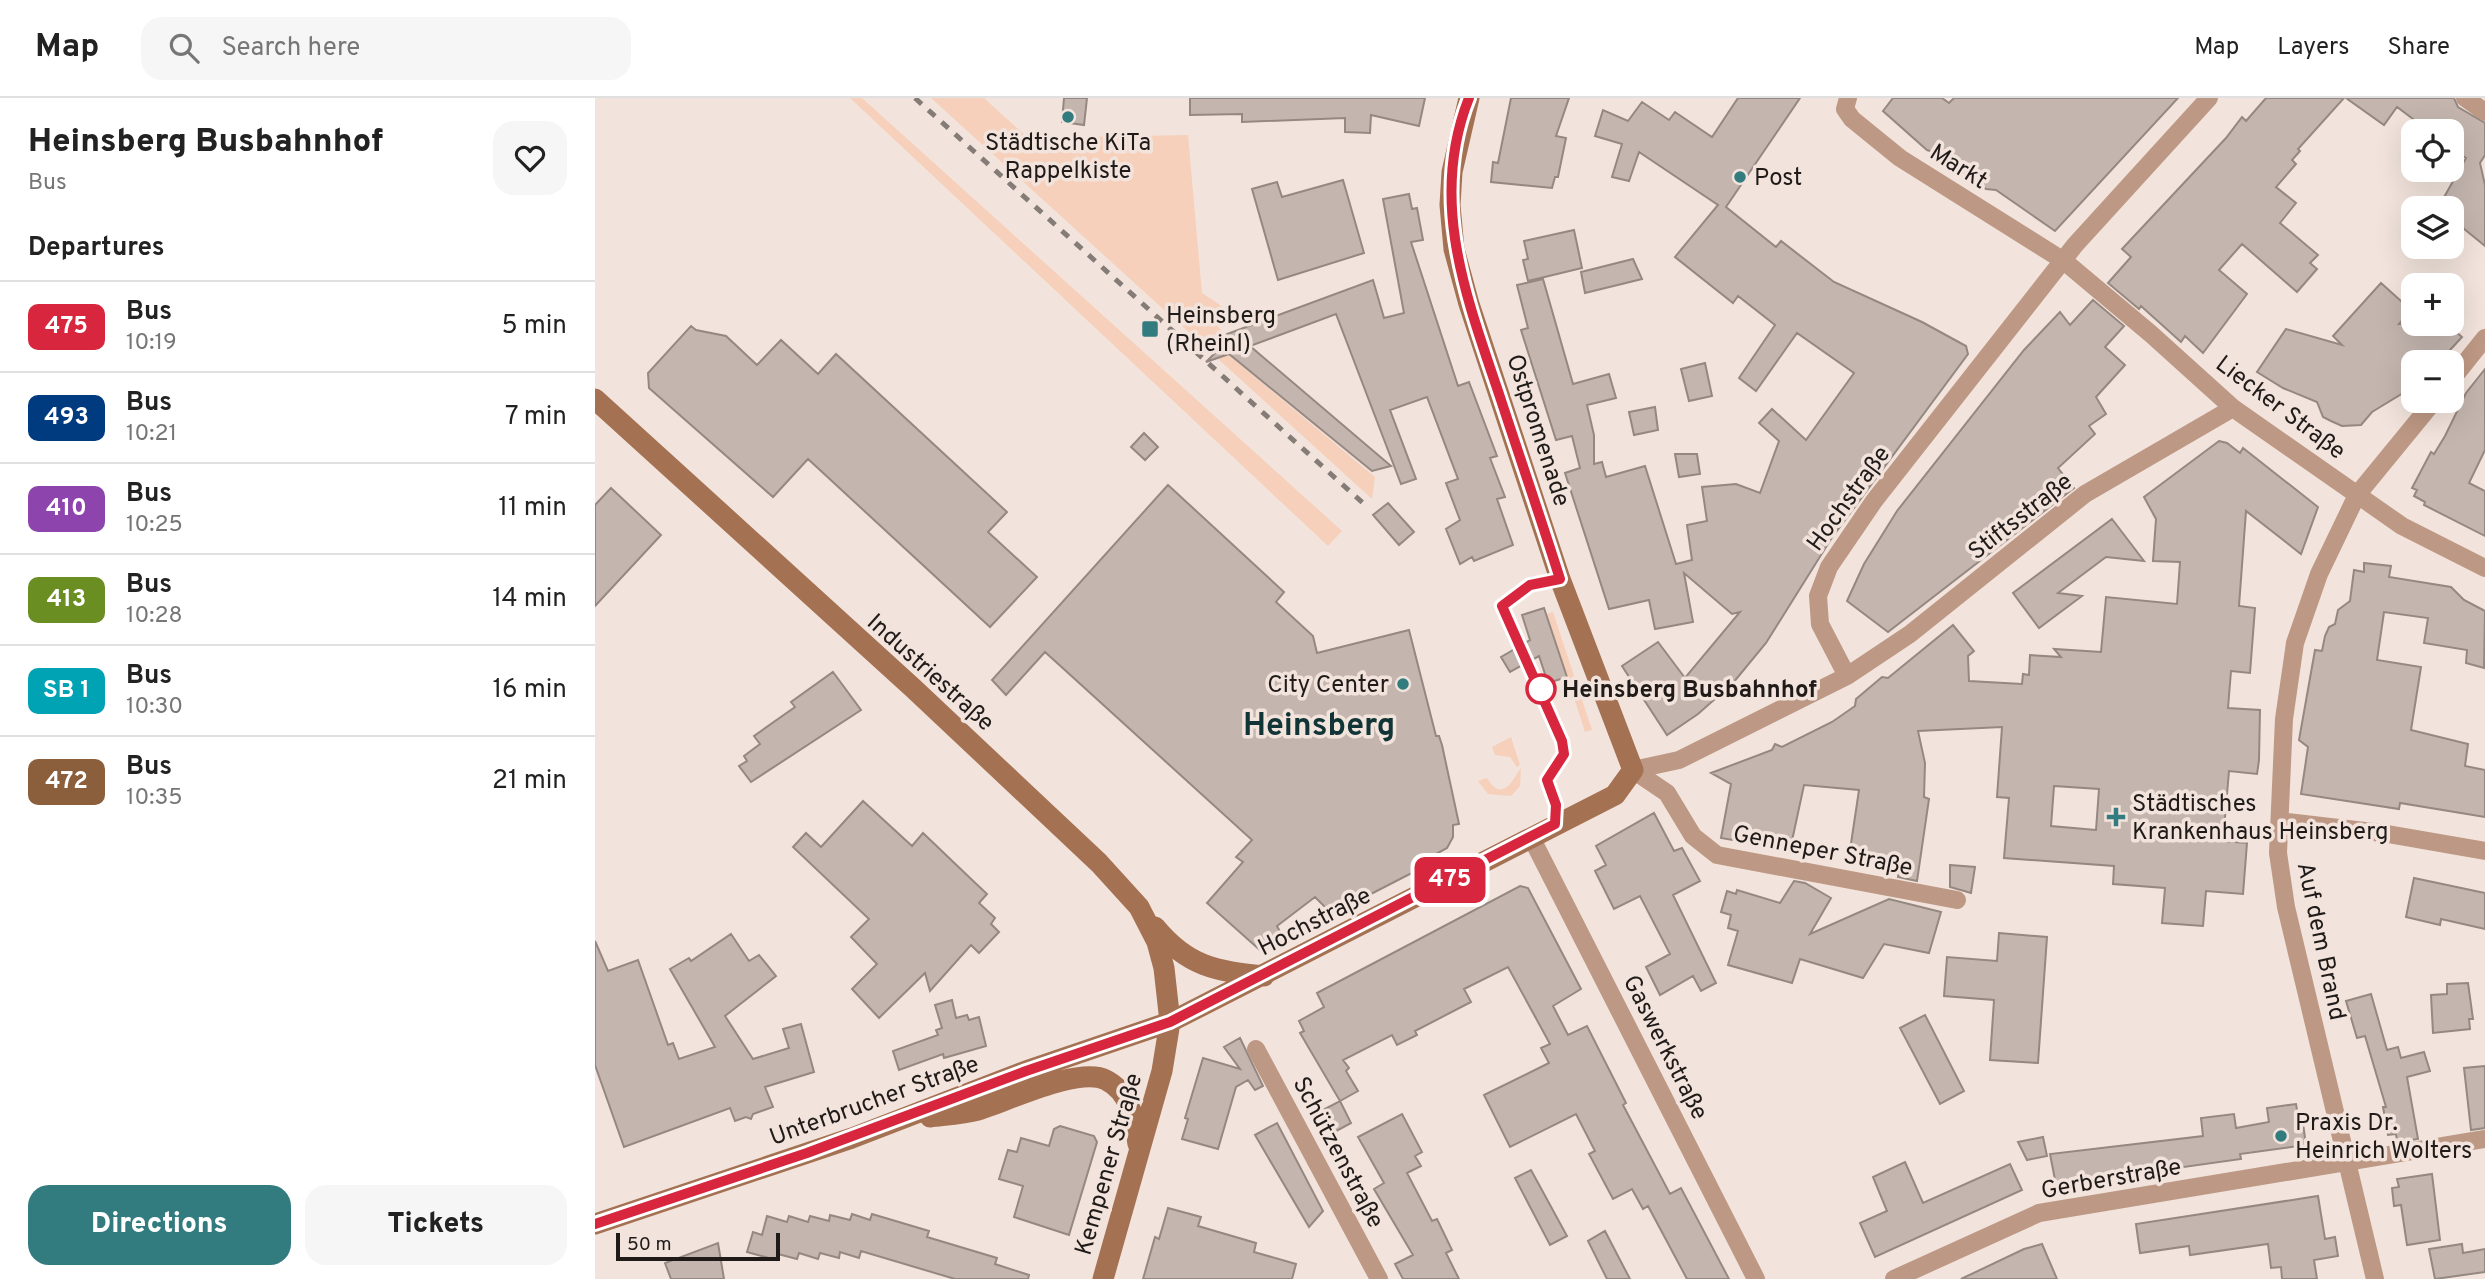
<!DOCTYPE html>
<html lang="en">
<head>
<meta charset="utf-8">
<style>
  :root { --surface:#fff; --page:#f6f6f6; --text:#222; --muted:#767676; --line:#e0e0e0; --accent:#327b7f }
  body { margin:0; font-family:Overpass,sans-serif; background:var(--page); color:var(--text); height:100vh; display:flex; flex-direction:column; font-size:26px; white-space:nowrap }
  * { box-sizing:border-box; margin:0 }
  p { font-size:23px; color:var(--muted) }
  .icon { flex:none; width:38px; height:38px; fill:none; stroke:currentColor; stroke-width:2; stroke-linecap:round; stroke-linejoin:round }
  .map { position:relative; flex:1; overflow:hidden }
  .sheet { display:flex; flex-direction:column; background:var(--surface); width:595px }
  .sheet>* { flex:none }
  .badge { padding:0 14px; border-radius:10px; font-size:24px; line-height:46px }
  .tools { position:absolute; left:1806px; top:21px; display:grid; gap:14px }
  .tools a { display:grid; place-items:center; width:63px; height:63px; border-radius:14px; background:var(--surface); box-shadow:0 7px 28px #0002; font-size:35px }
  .scale { position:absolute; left:21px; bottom:18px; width:164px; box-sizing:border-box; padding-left:7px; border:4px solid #201b19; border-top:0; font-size:19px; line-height:24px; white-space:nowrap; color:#201b19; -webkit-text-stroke:5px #f2e4dc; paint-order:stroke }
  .map>.badge { position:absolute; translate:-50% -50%; box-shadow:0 0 0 4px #fff }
  h2 { padding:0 28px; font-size:26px; line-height:63px }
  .round { display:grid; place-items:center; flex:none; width:74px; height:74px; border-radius:21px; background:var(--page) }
  .headline { display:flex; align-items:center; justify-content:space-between; height:119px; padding:0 28px }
  h1 { font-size:33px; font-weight:800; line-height:52px }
  .button { display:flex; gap:14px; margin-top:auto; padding:14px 28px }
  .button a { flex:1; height:80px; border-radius:21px; background:var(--accent); color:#fff; font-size:28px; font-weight:800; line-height:80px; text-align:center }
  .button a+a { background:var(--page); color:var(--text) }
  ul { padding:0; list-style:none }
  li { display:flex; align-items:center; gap:21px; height:91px; padding:0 28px; border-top:2px solid var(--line) }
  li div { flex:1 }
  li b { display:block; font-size:26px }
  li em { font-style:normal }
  li .badge { min-width:77px; font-weight:700; text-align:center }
  header { display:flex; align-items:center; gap:42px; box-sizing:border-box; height:98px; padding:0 35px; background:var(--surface); border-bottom:2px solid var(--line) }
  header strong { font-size:33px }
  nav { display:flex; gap:38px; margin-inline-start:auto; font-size:24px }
  .search { width:490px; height:63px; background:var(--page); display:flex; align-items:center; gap:18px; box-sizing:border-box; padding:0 24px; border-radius:21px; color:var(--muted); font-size:26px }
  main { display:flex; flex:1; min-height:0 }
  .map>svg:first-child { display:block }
</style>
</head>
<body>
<header>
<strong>Map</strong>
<div class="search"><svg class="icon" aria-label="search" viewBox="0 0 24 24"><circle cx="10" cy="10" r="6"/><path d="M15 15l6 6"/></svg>Search here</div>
<nav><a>Map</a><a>Layers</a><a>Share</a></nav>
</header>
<main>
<section class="sheet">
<div class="headline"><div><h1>Heinsberg Busbahnhof</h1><p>Bus</p></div><a class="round"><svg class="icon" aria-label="heart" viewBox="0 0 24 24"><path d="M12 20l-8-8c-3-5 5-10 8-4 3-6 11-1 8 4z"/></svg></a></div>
<h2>Departures</h2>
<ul>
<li><span class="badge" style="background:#d7263d;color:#fff">475</span><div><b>Bus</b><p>10:19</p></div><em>5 min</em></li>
<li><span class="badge" style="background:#003b80;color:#fff">493</span><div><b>Bus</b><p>10:21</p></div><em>7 min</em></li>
<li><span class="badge" style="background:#8e44ad;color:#fff">410</span><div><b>Bus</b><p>10:25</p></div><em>11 min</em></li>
<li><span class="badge" style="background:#6b8e23;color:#fff">413</span><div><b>Bus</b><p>10:28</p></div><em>14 min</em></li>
<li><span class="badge" style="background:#00a3b4;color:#fff">SB 1</span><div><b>Bus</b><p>10:30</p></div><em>16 min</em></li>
<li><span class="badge" style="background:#8b5e3c;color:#fff">472</span><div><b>Bus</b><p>10:35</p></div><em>21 min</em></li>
</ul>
<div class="button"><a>Directions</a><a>Tickets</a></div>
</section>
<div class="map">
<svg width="1890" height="1181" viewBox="0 0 1890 1181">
  <rect width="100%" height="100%" fill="#f2e4dc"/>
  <path fill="#f6d0bb" d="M255 0H267L747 433 733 448Z
    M336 0H389L433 40 593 37 607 195 628 209 611 213 632 240 624 249 780 379 777 401Z
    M958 514 997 632 990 634 952 516Z
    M916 639 925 667 922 669 915 659 900 657 897 649Z
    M926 670 925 688 916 698 893 696 883 683 892 680C908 707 919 679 926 670Z"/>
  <path fill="#c4b6af" stroke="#958881" stroke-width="2" fill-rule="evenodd" d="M469 0H492L489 27 467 24Z
    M595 0H830L824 28 776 17 775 35 750 34V20L647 24V16L595 17Z
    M916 0H974L961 38 971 40 963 79H960L957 90 896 84 898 64 903 65Z
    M1143 0H1205L1131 109 1181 149 1186 143 1239 184 1327 224 1371 248 1373 256 1236 441 1171 545 1138 585 1103 616 1072 637 1027 568 1063 544 1090 580 1145 514 1137 516 1089 475 1098 524 1060 531 1054 502 1014 511 970 375 985 370 977 338 961 342 926 232 933 230 922 187 948 181 978 286 1014 276 1021 300 992 307 999 337V366L1007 364 1011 379 1050 368 1081 466 1097 462 1092 427 1112 423 1107 389 1141 386 1165 395 1184 343 1164 325 1177 311 1211 342 1259 275 1202 235 1161 293 1144 280 1180 227 1143 198 1138 205 1080 159 1123 107 1044 54 1034 83 1017 79 1027 46 1000 38 1008 12 1033 23 1047 4 1074 22 1080 14 1117 39Z
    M1298 0H1347L1354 5 1359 0H1583L1460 133 1401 92 1391 91 1341 55 1332 52 1288 13Z
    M1671 0H1749L1703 51 1705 53 1697 62 1701 66 1681 89 1701 105 1685 125 1723 157 1715 165 1722 171 1702 194 1647 146 1624 172 1652 196 1608 255 1590 238 1586 244 1546 208 1544 211 1513 185 1536 159 1527 151 1631 40 1647 19 1651 23Z
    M1751 0H1859L1863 9 1890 25V57L1885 65 1890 87V148L1857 121V110H1843L1871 60 1857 50V33H1834L1802 9 1789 27Z
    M748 82 769 155 683 182 657 91 682 84 687 99Z
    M814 96 817 111 822 110 828 142 816 144 863 288 874 284 902 358 895 360 910 399 902 401 918 447 879 463 877 459 865 466 851 431 865 422 851 385 863 381 832 299 795 312 821 381 806 386 741 216 655 248 796 368 777 373 634 256 611 264 634 241 632 236 778 182 789 220 809 215 788 101Z
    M979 132 987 170 933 183 928 162 933 161 929 143Z
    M1038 161 1047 181 990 195 986 174Z
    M1786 185 1816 212 1804 226H1852L1867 239 1844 264H1818V289L1777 314 1766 327 1747 328 1736 323 1728 319 1722 304 1688 290 1662 274 1691 231 1747 247 1738 238Z
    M1498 202 1529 228 1510 249 1530 267 1501 299 1511 316 1494 328 1500 336 1463 370 1479 390 1293 534 1252 503 1269 466 1302 413 1429 252 1465 214 1475 227Z
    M96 228 101 232 131 238 162 267 186 242 223 276 241 256 412 414 393 434 442 479 395 529 213 361 178 399 54 290 53 275Z
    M1110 265 1117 298 1094 303 1086 271Z
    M1890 271V352L1874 385 1890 393V438L1829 407 1830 404 1819 398 1822 392 1817 390 1836 354 1839 356 1850 338 1871 295Z
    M1060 309 1063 332 1039 337 1034 314Z
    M549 335 563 349 550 362 536 349Z
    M1624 343 1632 345 1645 355 1648 350 1723 409 1706 456 1651 413 1644 508 1660 510 1655 575 1636 573 1633 610 1665 612 1664 662 1662 676 1634 673 1628 743 1652 745 1648 796 1611 793 1608 828 1567 825 1570 790 1518 786 1519 768 1409 760 1414 700 1402 699 1407 629 1323 633 1330 665 1329 699 1334 701 1322 783 1303 779 1305 767 1254 759 1264 692 1209 687 1195 752 1126 740 1136 686 1116 675 1177 652 1180 646 1187 649 1237 624 1260 608 1261 601 1287 579 1293 580 1358 527 1379 553 1373 558 1374 583 1427 586 1428 576 1434 577 1435 557 1466 559 1459 551 1506 554 1511 499 1582 506 1585 464 1558 463 1561 421 1549 399ZM1459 688 1504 691 1501 732 1456 728Z
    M1080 356H1102L1105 376 1084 379Z
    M573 387 689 494 681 504 718 538 722 555 814 532 841 638H844L847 647 864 726 858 727V739L852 750 841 756 844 761 741 814H735L720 799 682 828 689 841 666 853 612 805 648 764 641 759 657 742 450 554 411 597 397 582Z
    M16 390 66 437 0 508V407Z
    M793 405 819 434 804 447 778 417Z
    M1517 421 1549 463 1511 459 1463 495 1487 498 1444 530 1418 495Z
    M1769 465 1796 468 1794 479 1856 489 1869 502 1890 513 1889 570 1871 565 1872 552 1829 545 1833 520 1789 514 1782 562 1826 569 1816 632 1873 646 1870 668 1890 672V719L1805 705 1804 711 1706 696 1713 649 1704 642 1720 552 1727 553 1730 538 1734 529 1740 526 1743 512 1755 503 1759 472 1769 474Z
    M949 510 972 579 953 585 944 558 915 574 906 559 935 542 927 517Z
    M238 574 266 612 156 684 144 668 152 663 149 658 165 646 159 638 200 609 196 604Z
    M268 703 317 748 328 735 374 779 392 796 384 805 400 820 396 826 404 834 384 855 376 847 335 893 330 875 284 920 257 891 282 866 256 839 274 821 198 749 211 735 226 749Z
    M1059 715 1079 753 1087 750 1105 783 1078 797 1121 885 1106 893 1098 878 1065 897 1051 869 1075 856 1045 798 1019 811 1000 773 1011 767 1001 748Z
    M1355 767 1380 769 1376 795 1355 789Z
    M1819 780 1890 795V831L1846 821 1845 827 1811 819Z
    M1199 783 1210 785 1236 800 1215 836 1294 801 1346 814 1334 855 1289 846 1268 880 1205 861 1197 885 1133 867 1143 833 1133 830 1136 817 1126 814 1132 793 1141 796 1142 792 1185 805Z
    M925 788 933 790 986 891 958 908 973 937 992 928 1031 1005 1028 1007 1075 1096 1086 1090 1134 1181H1092L1053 1108 1048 1111 1037 1091 1018 1101 994 1056 1000 1053 981 1016 915 1049 889 997 954 965 946 950 955 946 913 869 869 891 876 904 820 933 822 937 802 947 797 937 748 962 754 970 751 973 763 993 745 1003 705 935 709 933 704 923 729 909 722 895Z
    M1404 835 1452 839 1443 965 1395 962 1399 902 1349 898 1352 859 1402 863Z
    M136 836 154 863 164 857 181 878 130 918 158 961 194 950 188 931 206 926 219 974 170 989 178 1009 158 1016 156 1021 151 1019 140 1023 135 1010 29 1049 0 967V843L13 873 43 862 73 947 78 945 84 961 120 949 75 871 94 860 96 863Z
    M1873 885 1878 921H1874L1875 931 1838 935 1836 897 1852 896V886Z
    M1776 896 1792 952 1803 949 1806 960 1829 954 1835 973 1812 979 1823 1041 1802 1044 1801 1036 1793 1037 1788 1009H1791L1770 938 1762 940 1751 903Z
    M357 902 361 920 372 917 374 922 384 919 391 948 349 960 348 956 304 972 298 953 343 937 341 932 347 930 340 907Z
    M1330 917 1369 993 1345 1006 1305 930Z
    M645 940 668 988 660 992 653 982 641 989 623 1051 587 1041 593 1021 590 1020 608 960 645 971 629 949Z
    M1890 968V1030L1876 1032 1869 970Z
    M745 1003 756 1025 736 1036 724 1014Z
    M1701 1006 1703 1018H1707L1711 1047 1645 1056 1646 1061 1461 1087 1455 1056 1608 1038 1606 1020 1639 1016 1641 1030 1674 1024 1672 1010Z
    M807 1016 827 1054 820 1058 826 1068 812 1075 837 1123 842 1121 857 1152 851 1155 864 1181H808L800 1166 818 1157 779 1091 789 1085 763 1039Z
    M682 1025 728 1113 714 1129 660 1037Z
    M465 1028 499 1038 502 1044 474 1137 419 1119 428 1088 404 1081 413 1052 422 1054 426 1040 454 1048 459 1031Z
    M1448 1039 1452 1058 1432 1062 1423 1044Z
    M1310 1064 1328 1105 1415 1066 1427 1092 1280 1159 1265 1125 1292 1113 1278 1079Z
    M936 1072 972 1138 955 1147 920 1080Z
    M1837 1076 1845 1142 1812 1147 1806 1107 1799 1108 1797 1090 1804 1089 1802 1081Z
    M1723 1098 1730 1141 1740 1139 1743 1158 1719 1162 1722 1181H1687L1686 1169 1676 1170 1673 1146 1595 1157 1594 1148 1545 1155 1541 1126Z
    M573 1110 606 1119 603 1128 661 1145 659 1154 701 1166 697 1181H548L560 1139 564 1141Z
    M257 1116 275 1122 277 1116 334 1133 332 1139 402 1160 400 1166 434 1177 433 1181H360L266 1153 264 1160 245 1154 244 1160 225 1155 223 1161 204 1155 202 1161 183 1156 181 1162 152 1154 158 1134 167 1137 172 1118 192 1124 194 1118 213 1124 215 1118 234 1123 235 1117 255 1122Z
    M1010 1133 1024 1160 1035 1181H1012L993 1143Z
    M123 1145 129 1181H76L70 1165Z
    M1447 1146 1462 1181H1366L1429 1151Z
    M1867 1146 1868 1155 1890 1151V1174L1840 1181 1834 1151Z"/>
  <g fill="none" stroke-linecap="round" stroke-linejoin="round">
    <path stroke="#bd9884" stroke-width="18" d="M1253 0 1250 11 1257 21 1305 60 1469 163 1556 236 1638 310 1807 428 1890 470
      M1870 0 1890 14
      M1857 281 1890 240
      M1252 578 1225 526 1223 498 1234 469 1279 403 1480 147 1614 0
      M1038 672 1084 662 1252 578 1315 536 1490 396 1638 310
      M1038 672 1072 695 1098 738 1122 757 1362 802
      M1685 723 1787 735 1890 753
      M936 739 1161 1181
      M661 951 784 1181
      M1299 1181 1444 1115 1890 1041
      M1780 1181 1691 809 1683 755 1689 621 1700 545 1724 476 1762 397 1839 303"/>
    <path stroke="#a57153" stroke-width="21" d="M0 301 318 590 504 765 544 809 562 844 569 870 575 924 567 973 508 1181
      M560 829C593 869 621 873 669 878
      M335 1019C351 1017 368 1016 383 1012 413 1003 484 968 511 982 536 995 539 1021 543 1046
      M0 1126 257 1040 431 973 575 924 1020 697 1038 672 965 481 874 206 859 151 855 107 857 74 874 0"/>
    <path stroke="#857c77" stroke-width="5" stroke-dasharray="9 9" stroke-linecap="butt" d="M320 0 769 406"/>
  </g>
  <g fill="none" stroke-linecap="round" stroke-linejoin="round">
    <defs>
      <path id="line" d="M0 1126 212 1055 431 973 575 924 960 726 961 707 952 682 969 656 967 643 907 508 935 487 965 481C946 421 925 360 905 299 872 201 833 103 874 0"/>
    </defs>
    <use href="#line" stroke="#fff" stroke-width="16"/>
    <use href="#line" stroke="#d7263d" stroke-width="10"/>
  </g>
  <g fill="#327b7f" stroke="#f2e4dc" stroke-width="2.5">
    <circle cx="473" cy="19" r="7"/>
    <circle cx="1145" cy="79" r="7"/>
    <rect x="546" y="222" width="18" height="18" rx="3.5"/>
    <circle cx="808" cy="586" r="7"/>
    <path d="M1517.5 708.5h7v7h7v7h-7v7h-7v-7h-7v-7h7z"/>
    <circle cx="1686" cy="1038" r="7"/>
  </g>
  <circle fill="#fff" stroke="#d7263d" stroke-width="3.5" cx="946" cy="591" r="14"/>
  <g text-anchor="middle" stroke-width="7" stroke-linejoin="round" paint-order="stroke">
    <g font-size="24" fill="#201b19" stroke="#f2e4dc" text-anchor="start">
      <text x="473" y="52" text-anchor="middle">Städtische KiTa<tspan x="473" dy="28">Rappelkiste</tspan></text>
      <text x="1159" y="87">Post</text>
      <text x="571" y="225">Heinsberg<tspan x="571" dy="28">(Rheinl)</tspan></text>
      <text x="794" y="594" text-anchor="end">City Center</text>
      <text x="1537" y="713">Städtisches<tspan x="1537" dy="28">Krankenhaus Heinsberg</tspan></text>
      <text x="1700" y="1032">Praxis Dr.<tspan x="1700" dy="28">Heinrich Wolters</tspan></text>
    </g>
    <g font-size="24" fill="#201b19" stroke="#f2e4dc">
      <text transform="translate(1364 68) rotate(32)" y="8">Markt</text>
      <text transform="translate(1686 309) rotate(37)" y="8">Liecker Straße</text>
      <text transform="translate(944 332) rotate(72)" y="8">Ostpromenade</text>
      <text transform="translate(1253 400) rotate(-54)" y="8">Hochstraße</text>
      <text transform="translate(1425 418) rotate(-38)" y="8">Stiftsstraße</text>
      <text transform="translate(336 574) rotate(42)" y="8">Industriestraße</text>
      <text transform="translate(1228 752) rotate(11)" y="8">Genneper Straße</text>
      <text transform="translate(719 823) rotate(-27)" y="8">Hochstraße</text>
      <text transform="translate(1727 843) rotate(78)" y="8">Auf dem Brand</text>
      <text transform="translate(1071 949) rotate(63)" y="8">Gaswerkstraße</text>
      <text transform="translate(279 1002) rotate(-20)" y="8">Unterbrucher Straße</text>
      <text transform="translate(744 1054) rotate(62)" y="8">Schützenstraße</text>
      <text transform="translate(513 1066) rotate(-74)" y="8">Kempener Straße</text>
      <text transform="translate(1516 1080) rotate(-10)" y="8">Gerberstraße</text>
    </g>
    <g font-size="24" font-weight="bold" fill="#201b19" stroke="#f2e4dc" text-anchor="start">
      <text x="967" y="599">Heinsberg Busbahnhof</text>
    </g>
    <g font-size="32" font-weight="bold" fill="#113436" stroke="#f2e4dc">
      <text x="724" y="637">Heinsberg</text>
    </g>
  </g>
</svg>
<div class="tools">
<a><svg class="icon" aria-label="locate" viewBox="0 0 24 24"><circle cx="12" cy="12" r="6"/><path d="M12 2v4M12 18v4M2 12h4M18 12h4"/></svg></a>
<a><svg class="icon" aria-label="layers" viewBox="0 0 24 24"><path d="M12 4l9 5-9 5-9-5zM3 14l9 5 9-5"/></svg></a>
<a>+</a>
<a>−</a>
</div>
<div class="scale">50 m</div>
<b class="badge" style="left:855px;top:782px;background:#d7263d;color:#fff">475</b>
</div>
</main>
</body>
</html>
